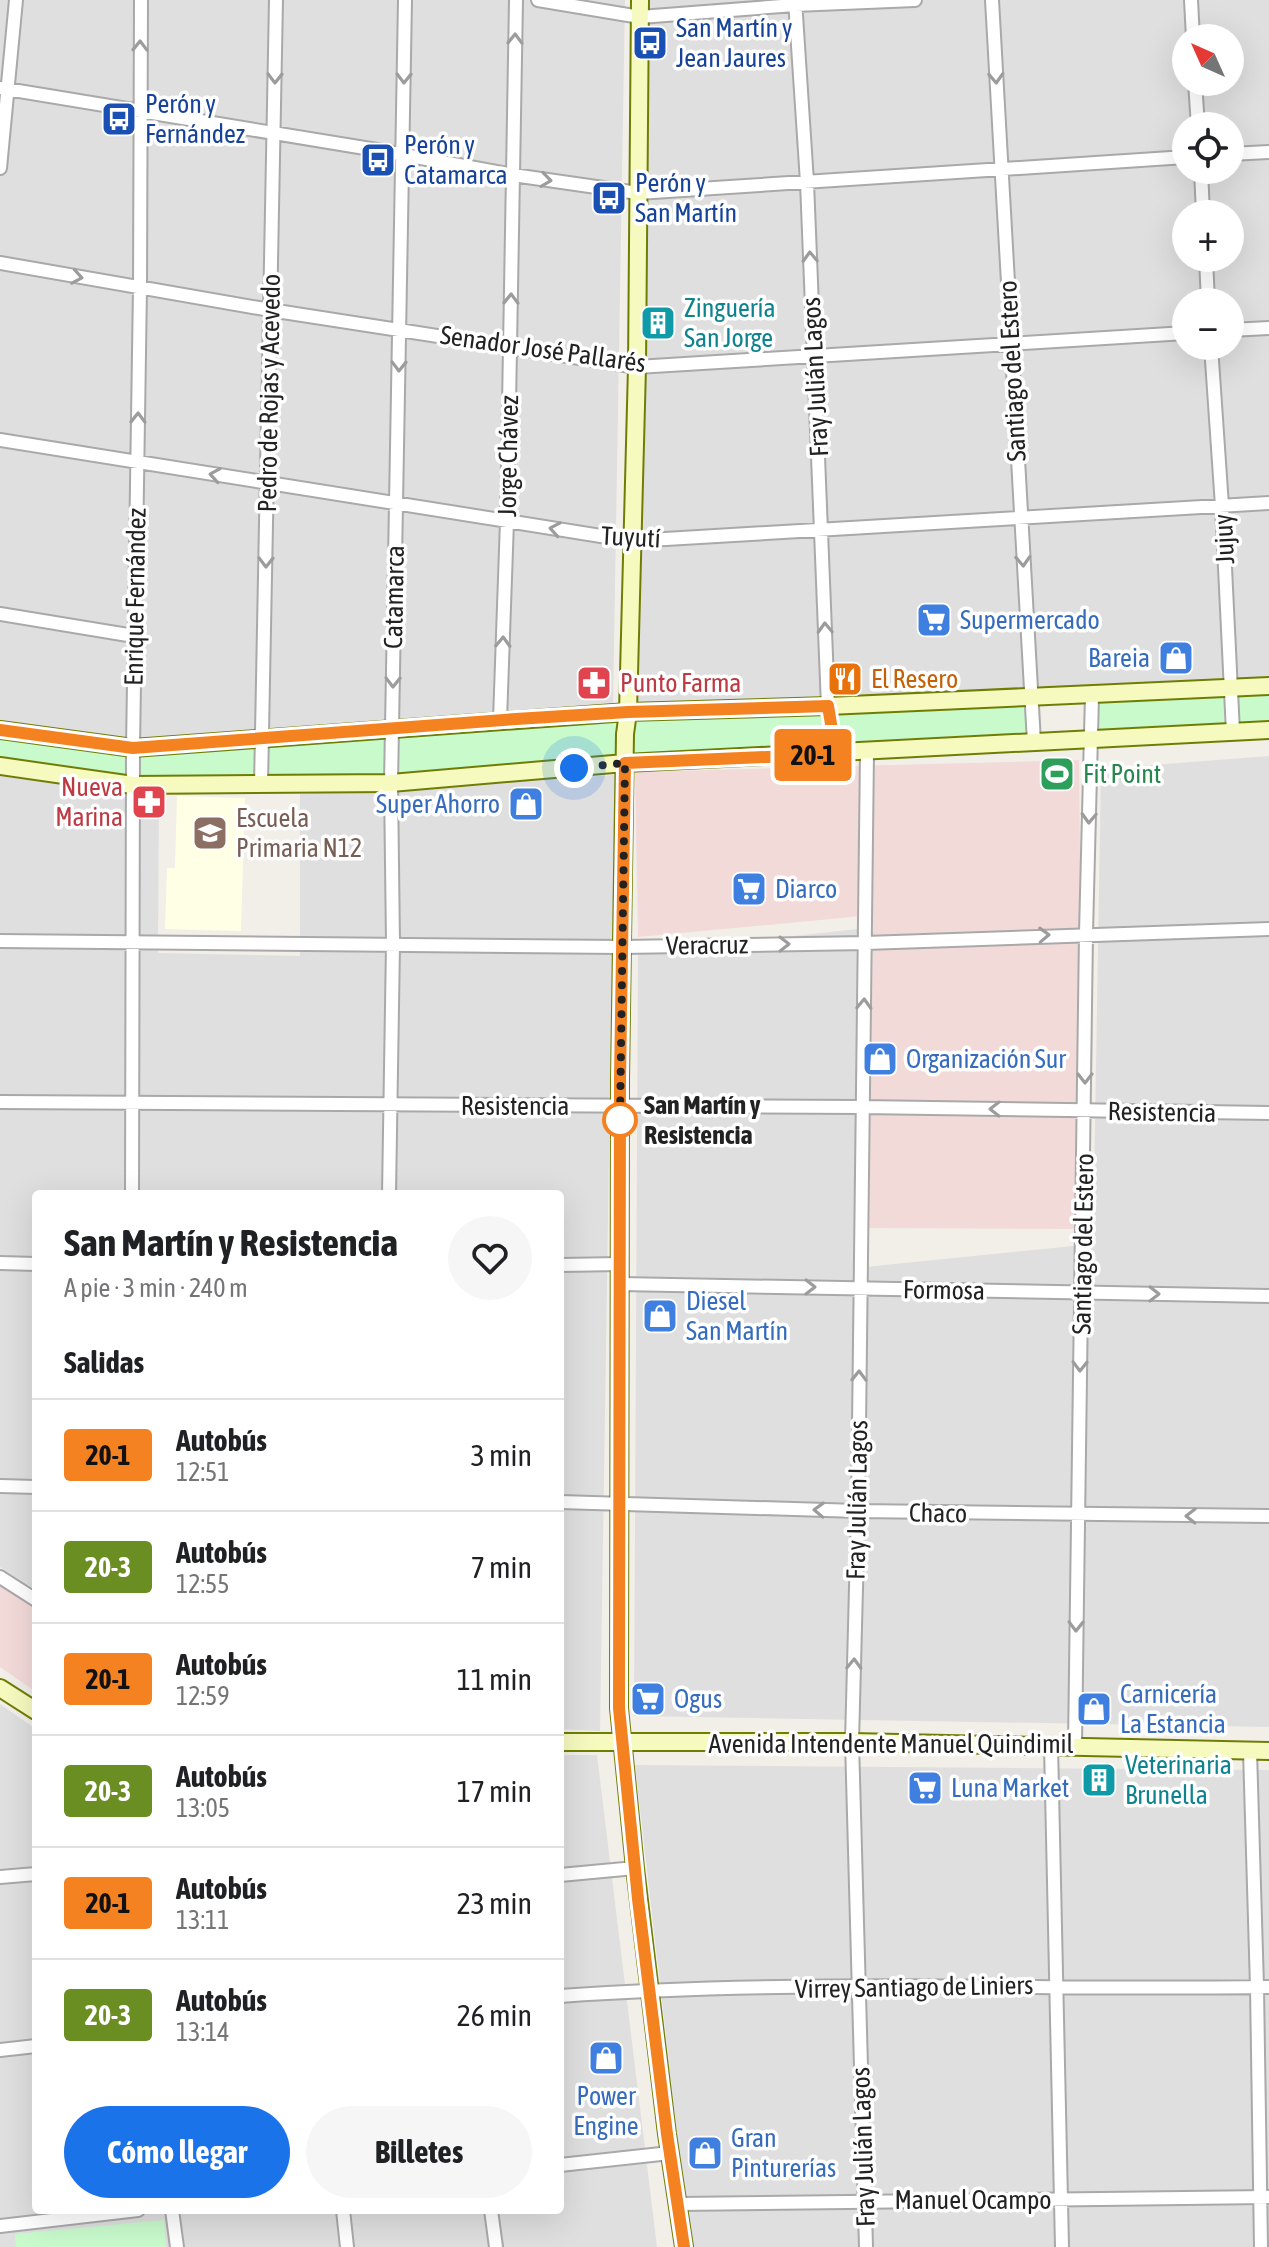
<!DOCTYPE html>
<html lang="es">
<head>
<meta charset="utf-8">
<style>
  :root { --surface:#fff; --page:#f6f6f6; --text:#202124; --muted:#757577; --line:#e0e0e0; --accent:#1a73e8 }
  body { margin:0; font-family:"Asap Condensed",sans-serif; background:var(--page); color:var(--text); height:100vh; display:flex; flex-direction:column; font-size:30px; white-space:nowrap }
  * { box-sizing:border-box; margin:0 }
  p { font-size:26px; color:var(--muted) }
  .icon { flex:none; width:44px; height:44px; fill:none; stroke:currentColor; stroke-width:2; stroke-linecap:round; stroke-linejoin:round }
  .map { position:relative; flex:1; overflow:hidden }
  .details { position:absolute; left:32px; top:1190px; width:532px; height:1024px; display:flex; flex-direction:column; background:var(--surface); border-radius:8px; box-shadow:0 8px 32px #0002 }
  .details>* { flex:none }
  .badge { padding:0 16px; border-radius:6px; font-size:28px; line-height:52px }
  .needle { width:52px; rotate:315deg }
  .tools { position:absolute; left:1172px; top:24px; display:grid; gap:16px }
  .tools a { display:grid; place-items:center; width:72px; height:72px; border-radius:50%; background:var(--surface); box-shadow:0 8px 32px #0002; font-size:40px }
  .you { position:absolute; width:40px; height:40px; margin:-20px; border:6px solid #fff; border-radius:50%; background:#1a73e8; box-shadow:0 0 0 12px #1a73e833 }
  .map>.badge { position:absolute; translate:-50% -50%; box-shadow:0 0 0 4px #fff }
  h2 { padding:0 32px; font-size:30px; line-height:72px }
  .round { display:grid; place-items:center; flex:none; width:84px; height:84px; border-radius:42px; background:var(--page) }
  .overview { display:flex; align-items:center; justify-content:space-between; height:136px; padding:0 32px }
  h1 { font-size:38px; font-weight:700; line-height:60px }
  .cta { display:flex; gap:16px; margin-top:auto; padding:16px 32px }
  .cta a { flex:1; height:92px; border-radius:48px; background:var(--accent); color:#fff; font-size:32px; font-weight:700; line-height:92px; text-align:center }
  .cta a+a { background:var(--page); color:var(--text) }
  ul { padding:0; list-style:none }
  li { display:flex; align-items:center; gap:24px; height:112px; padding:0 32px; border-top:2px solid var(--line) }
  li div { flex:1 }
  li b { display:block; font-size:30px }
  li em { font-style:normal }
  li .badge { min-width:88px; font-weight:700; text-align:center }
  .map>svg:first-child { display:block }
</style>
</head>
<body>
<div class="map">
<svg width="1269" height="2247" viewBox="0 0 1269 2247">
  <rect width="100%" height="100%" fill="#f2efe9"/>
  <path fill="#e0dfdf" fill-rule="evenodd" d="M0 0H625L613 704 125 741 0 722Z
    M641 0H1269V681L628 712ZM1186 38H1230V82H1186ZM1186 126H1230V170H1186ZM1186 214H1230V258H1186ZM1186 302H1230V346H1186Z
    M1269 756V1727L634 1716 638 953 857 929 855 1268 1093 1244 1101 769Z
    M0 767 159 789 158 953 300 956V794L615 775 600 1731 560 1729V1194H36V1590L0 1567Z
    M0 1704 36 1729V2210H560V1755H597L657 2247H0Z
    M635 1765 1269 1770V2247H690Z"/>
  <path fill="#f2dad9" d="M1079 760 1084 1229 869 1228 873 915 638 937 635 772Z
    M0 1584 36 1607V1692L0 1667Z"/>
  <path fill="#ffffe5" d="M177 796 245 798 241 931 165 929 167 868H175Z"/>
  <path fill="#c8facc" d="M1269 686V730L1091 740 1092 695Z
    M1030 697 1034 742 391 783 133 785 0 766V730L133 748Z
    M164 2220 166 2247H16L15 2234Z"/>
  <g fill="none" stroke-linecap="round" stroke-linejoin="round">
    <defs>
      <path id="street" d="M538 0 640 17 795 5 915 0
        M795 0 807 182 828 706 836 754
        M992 0 1034 742
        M1191 0 1193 38
        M1195 82 1198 126
        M0 88 377 150 513 175 638 193 1186 157
        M1230 154 1269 152
        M0 168 16 0
        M1201 170 1203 214
        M1206 258 1208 302
        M0 263 270 310 637 367 1186 333
        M1230 330 1269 328
        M1211 346 1222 506 1233 732
        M0 440 632 541 1269 503
        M0 614 134 636
        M500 720 507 521 516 0
        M261 785 276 0
        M0 941 622 947 866 943 1269 929
        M0 1102 861 1107 1269 1113
        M132 1194 133 748 140 287 141 0
        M389 1194 393 944 391 783 405 0
        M0 1263 36 1264
        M560 1265 620 1264
        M620 1284 1269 1296
        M0 1486 36 1487
        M560 1502 858 1511 1269 1516
        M0 1577 36 1600
        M1051 1745 1062 2247
        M1075 1745 1086 933 1092 695
        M1250 1751 1257 1987 1261 2247
        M560 1875 635 1868
        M0 1877 36 1874
        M560 1996C796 1979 1033 1990 1269 1987
        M0 2050 36 2046
        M560 2165 670 2153
        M678 2204 1269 2197
        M172 2210 177 2247
        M343 2210 347 2247
        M491 2210 496 2247
        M0 2226 138 2210
        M866 2247 852 1742 858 1511 867 752"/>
      <path id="secondary" d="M640 0 637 367 628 712 625 734 620 1080 619 1708 635 1868 667 2134 684 2247
        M0 730 133 748 628 712 828 706 1269 686
        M0 766 133 785 391 783 625 763 1269 730
        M0 1688 36 1711
        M560 1742H852L1269 1751"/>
    </defs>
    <use href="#street" stroke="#a9a9a9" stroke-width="16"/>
    <use href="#secondary" stroke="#707d05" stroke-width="20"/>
    <use href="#street" stroke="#fff" stroke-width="12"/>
    <use href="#secondary" stroke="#f7fabf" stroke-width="16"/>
  </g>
  <defs><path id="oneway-chevron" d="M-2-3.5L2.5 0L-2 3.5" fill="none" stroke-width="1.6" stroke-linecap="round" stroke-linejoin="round" transform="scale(2)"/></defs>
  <g stroke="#9c9c9c">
    <use href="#oneway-chevron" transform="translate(515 39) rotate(-89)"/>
    <use href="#oneway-chevron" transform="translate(140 46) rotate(-89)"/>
    <use href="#oneway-chevron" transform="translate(275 78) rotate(91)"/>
    <use href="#oneway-chevron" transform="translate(404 78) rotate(91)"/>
    <use href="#oneway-chevron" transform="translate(996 78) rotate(87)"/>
    <use href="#oneway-chevron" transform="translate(546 180) rotate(8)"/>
    <use href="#oneway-chevron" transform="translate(810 257) rotate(-92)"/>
    <use href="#oneway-chevron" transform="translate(77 277) rotate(10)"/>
    <use href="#oneway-chevron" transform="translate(511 299) rotate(-89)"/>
    <use href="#oneway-chevron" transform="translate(399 366) rotate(91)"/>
    <use href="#oneway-chevron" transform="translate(138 418) rotate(-89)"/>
    <use href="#oneway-chevron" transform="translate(215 475) rotate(-171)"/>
    <use href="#oneway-chevron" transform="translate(555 529) rotate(-170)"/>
    <use href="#oneway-chevron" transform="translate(1023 561) rotate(87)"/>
    <use href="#oneway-chevron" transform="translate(266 562) rotate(91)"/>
    <use href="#oneway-chevron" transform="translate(825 628) rotate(-92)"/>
    <use href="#oneway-chevron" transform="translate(503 642) rotate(-88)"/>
    <use href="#oneway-chevron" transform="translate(393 682) rotate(91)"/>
    <use href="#oneway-chevron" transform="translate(1089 818) rotate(92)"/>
    <use href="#oneway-chevron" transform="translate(1044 935) rotate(-2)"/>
    <use href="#oneway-chevron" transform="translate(784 944) rotate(-1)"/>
    <use href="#oneway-chevron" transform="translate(864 1004) rotate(-88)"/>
    <use href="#oneway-chevron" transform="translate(1085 1078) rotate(90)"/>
    <use href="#oneway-chevron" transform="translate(995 1109) rotate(-179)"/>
    <use href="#oneway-chevron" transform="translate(810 1287) rotate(1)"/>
    <use href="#oneway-chevron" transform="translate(1154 1294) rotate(1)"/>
    <use href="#oneway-chevron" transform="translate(1080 1366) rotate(91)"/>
    <use href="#oneway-chevron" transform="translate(859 1376) rotate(-89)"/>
    <use href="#oneway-chevron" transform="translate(819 1510) rotate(-178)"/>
    <use href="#oneway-chevron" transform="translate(1191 1516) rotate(-179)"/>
    <use href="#oneway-chevron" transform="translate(1076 1626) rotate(91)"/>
    <use href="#oneway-chevron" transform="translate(854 1664) rotate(-88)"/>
  </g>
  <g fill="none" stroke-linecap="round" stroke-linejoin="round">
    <defs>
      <path id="line" d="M0 730 133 748 516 719 628 712 828 706 836 754 625 763 620 1080 619 1708 638 1899 667 2134 684 2247"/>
    </defs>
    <use href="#line" stroke="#fff" stroke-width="18"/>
    <use href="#line" stroke="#f58220" stroke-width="12"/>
    <path stroke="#222" stroke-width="8" stroke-dasharray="0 14.4" d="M574 768 625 763 620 1120"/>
  </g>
  <defs>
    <symbol id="bus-square" viewBox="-11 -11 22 22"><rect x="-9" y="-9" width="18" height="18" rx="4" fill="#1a4fb4" stroke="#fff"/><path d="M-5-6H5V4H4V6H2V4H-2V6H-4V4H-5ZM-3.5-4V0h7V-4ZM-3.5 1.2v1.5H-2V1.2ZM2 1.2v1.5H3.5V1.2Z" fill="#fff"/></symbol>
    <symbol id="building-square" viewBox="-11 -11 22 22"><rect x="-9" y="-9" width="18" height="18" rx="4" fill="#0f9aa8" stroke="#fff"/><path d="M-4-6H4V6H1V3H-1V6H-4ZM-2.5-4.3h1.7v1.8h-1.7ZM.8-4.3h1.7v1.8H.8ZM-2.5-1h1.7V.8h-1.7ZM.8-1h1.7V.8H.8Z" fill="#fff"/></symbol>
    <symbol id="supermarket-square" viewBox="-11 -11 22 22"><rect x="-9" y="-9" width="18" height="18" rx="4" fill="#3f7fe0" stroke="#fff"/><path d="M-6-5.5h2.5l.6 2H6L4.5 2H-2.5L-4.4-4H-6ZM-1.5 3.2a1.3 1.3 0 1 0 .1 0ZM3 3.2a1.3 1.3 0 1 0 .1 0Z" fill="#fff"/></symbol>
    <symbol id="shop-square" viewBox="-11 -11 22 22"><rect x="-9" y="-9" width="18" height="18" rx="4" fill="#3f7fe0" stroke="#fff"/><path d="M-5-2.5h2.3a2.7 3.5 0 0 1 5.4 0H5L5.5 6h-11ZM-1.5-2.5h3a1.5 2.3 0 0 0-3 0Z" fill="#fff"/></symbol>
    <symbol id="restaurant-square" viewBox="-11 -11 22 22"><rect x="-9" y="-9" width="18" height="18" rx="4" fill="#e8710a" stroke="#fff"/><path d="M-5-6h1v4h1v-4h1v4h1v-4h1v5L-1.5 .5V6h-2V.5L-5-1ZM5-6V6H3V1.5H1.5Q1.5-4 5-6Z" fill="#fff"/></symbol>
    <symbol id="pharmacy-square" viewBox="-11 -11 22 22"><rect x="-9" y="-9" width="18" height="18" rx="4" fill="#e0444e" stroke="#fff"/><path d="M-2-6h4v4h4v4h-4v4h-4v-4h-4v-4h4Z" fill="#fff"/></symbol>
    <symbol id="stadium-square" viewBox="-11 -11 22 22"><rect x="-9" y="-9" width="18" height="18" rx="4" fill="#2e9e5b" stroke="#fff"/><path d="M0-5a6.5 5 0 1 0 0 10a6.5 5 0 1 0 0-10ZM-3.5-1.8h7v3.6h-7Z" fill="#fff"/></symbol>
    <symbol id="school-square" viewBox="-11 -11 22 22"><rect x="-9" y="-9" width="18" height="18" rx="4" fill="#8d6e63" stroke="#fff"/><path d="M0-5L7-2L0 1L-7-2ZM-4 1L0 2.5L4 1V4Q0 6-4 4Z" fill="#fff"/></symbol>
  </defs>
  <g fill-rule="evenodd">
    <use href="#bus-square" x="630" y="23" width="40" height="40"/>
    <use href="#bus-square" x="99" y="99" width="40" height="40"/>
    <use href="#bus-square" x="358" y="140" width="40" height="40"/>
    <use href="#bus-square" x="589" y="178" width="40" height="40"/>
    <use href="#building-square" x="638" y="303" width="40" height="40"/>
    <use href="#supermarket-square" x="914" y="600" width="40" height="40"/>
    <use href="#shop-square" x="1156" y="638" width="40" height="40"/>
    <use href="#restaurant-square" x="825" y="659" width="40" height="40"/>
    <use href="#pharmacy-square" x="574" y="663" width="40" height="40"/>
    <use href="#stadium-square" x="1037" y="754" width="40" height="40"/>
    <use href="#pharmacy-square" x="129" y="782" width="40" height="40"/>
    <use href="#shop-square" x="506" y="784" width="40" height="40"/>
    <use href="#school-square" x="190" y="813" width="40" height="40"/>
    <use href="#supermarket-square" x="729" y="869" width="40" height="40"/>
    <use href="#shop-square" x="860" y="1039" width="40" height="40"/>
    <use href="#shop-square" x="640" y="1296" width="40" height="40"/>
    <use href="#supermarket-square" x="628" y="1679" width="40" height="40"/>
    <use href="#shop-square" x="1074" y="1689" width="40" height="40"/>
    <use href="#building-square" x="1079" y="1760" width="40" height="40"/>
    <use href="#supermarket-square" x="905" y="1768" width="40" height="40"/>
    <use href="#shop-square" x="586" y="2038" width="40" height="40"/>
    <use href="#shop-square" x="685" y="2133" width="40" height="40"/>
  </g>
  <circle fill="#fff" stroke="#f58220" stroke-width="4" cx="620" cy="1120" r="16"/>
  <g text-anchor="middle" stroke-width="7" stroke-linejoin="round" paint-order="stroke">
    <g font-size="26" fill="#164399" stroke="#fff" text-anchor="start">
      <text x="676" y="37">San Martín y<tspan x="676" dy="30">Jean Jaures</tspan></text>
      <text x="145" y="113">Perón y<tspan x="145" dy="30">Fernández</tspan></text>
      <text x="404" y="154">Perón y<tspan x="404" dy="30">Catamarca</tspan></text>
      <text x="635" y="192">Perón y<tspan x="635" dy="30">San Martín</tspan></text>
    </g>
    <g font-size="26" fill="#0d838f" stroke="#fff" text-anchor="start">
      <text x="684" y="317">Zinguería<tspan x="684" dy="30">San Jorge</tspan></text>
      <text x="1125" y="1774">Veterinaria<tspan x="1125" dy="30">Brunella</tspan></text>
    </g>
    <g font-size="26" fill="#222" stroke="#fff">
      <text transform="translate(543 349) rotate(8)" y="9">Senador José Pallarés</text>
      <text transform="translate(1012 371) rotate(-93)" y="9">Santiago del Estero</text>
      <text transform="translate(815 377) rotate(-93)" y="9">Fray Julián Lagos</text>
      <text transform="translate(269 393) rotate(-89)" y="9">Pedro de Rojas y Acevedo</text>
      <text transform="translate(508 456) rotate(-89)" y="9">Jorge Chávez</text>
      <text transform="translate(631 537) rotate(3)" y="9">Tuyutí</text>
      <text transform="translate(1224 539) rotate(-93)" y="9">Jujuy</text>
      <text transform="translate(135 597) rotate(-89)" y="9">Enrique Fernández</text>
      <text transform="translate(394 597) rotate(-89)" y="9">Catamarca</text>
      <text transform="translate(707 945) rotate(-1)" y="9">Veracruz</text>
      <text x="515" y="1115">Resistencia</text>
      <text transform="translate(1162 1112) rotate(1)" y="9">Resistencia</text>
      <text transform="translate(1083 1244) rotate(-89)" y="9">Santiago del Estero</text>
      <text transform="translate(944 1290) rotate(1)" y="9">Formosa</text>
      <text transform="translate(857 1500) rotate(-89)" y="9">Fray Julián Lagos</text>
      <text transform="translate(938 1513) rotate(1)" y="9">Chaco</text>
      <text x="891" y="1753">Avenida Intendente Manuel Quindimil</text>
      <text transform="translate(914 1987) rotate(-1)" y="9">Virrey Santiago de Liniers</text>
      <text transform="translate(863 2147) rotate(-92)" y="9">Fray Julián Lagos</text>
      <text x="973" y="2209">Manuel Ocampo</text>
    </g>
    <g font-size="26" fill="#366cbe" stroke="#fff" text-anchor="start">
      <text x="960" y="629">Supermercado</text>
      <text x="1150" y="667" text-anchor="end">Bareia</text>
      <text x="500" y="813" text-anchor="end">Super Ahorro</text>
      <text x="775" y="898">Diarco</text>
      <text x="906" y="1068">Organización Sur</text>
      <text x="686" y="1310">Diesel<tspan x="686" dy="30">San Martín</tspan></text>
      <text x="1120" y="1703">Carnicería<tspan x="1120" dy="30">La Estancia</tspan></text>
      <text x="674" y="1708">Ogus</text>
      <text x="951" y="1797">Luna Market</text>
      <text x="606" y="2105" text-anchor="middle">Power<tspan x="606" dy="30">Engine</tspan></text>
      <text x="731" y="2147">Gran<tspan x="731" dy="30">Pinturerías</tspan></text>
    </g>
    <g font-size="26" fill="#c56008" stroke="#fff" text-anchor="start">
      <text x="871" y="688">El Resero</text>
    </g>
    <g font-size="26" fill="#be3a42" stroke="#fff" text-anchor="start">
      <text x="620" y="692">Punto Farma</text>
      <text x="123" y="796" text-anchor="end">Nueva<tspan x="123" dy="30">Marina</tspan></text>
    </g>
    <g font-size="26" fill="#27864d" stroke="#fff" text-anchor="start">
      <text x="1083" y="783">Fit Point</text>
    </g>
    <g font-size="26" fill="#785e54" stroke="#fff" text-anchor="start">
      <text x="236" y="827">Escuela<tspan x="236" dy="30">Primaria N12</tspan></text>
    </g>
    <g font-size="26" font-weight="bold" fill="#222" stroke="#fff" text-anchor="start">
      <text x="644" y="1114">San Martín y<tspan x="644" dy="30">Resistencia</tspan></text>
    </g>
  </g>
</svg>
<div class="tools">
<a><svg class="needle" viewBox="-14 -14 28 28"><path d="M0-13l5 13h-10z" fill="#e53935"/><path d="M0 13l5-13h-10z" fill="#757577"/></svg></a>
<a><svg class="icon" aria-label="locate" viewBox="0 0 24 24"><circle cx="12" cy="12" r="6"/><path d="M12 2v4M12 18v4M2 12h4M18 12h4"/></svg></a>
<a>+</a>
<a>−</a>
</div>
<div class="you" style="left:574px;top:768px"></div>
<b class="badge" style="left:813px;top:755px;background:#f58220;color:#111">20-1</b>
<section class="details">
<div class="overview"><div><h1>San Martín y Resistencia</h1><p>A pie · 3 min · 240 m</p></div><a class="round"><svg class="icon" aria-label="heart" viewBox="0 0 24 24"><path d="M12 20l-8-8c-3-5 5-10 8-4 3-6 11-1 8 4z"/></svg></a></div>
<h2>Salidas</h2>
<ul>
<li><span class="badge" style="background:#f58220;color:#111">20-1</span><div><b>Autobús</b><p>12:51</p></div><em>3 min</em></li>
<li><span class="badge" style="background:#6b8e23;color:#fff">20-3</span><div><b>Autobús</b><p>12:55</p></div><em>7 min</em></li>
<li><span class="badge" style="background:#f58220;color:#111">20-1</span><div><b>Autobús</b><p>12:59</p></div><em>11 min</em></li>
<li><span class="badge" style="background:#6b8e23;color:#fff">20-3</span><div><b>Autobús</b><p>13:05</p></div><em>17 min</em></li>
<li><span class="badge" style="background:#f58220;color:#111">20-1</span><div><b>Autobús</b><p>13:11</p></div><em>23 min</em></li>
<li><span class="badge" style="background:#6b8e23;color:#fff">20-3</span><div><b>Autobús</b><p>13:14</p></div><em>26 min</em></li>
</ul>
<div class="cta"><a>Cómo llegar</a><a>Billetes</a></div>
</section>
</div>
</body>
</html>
